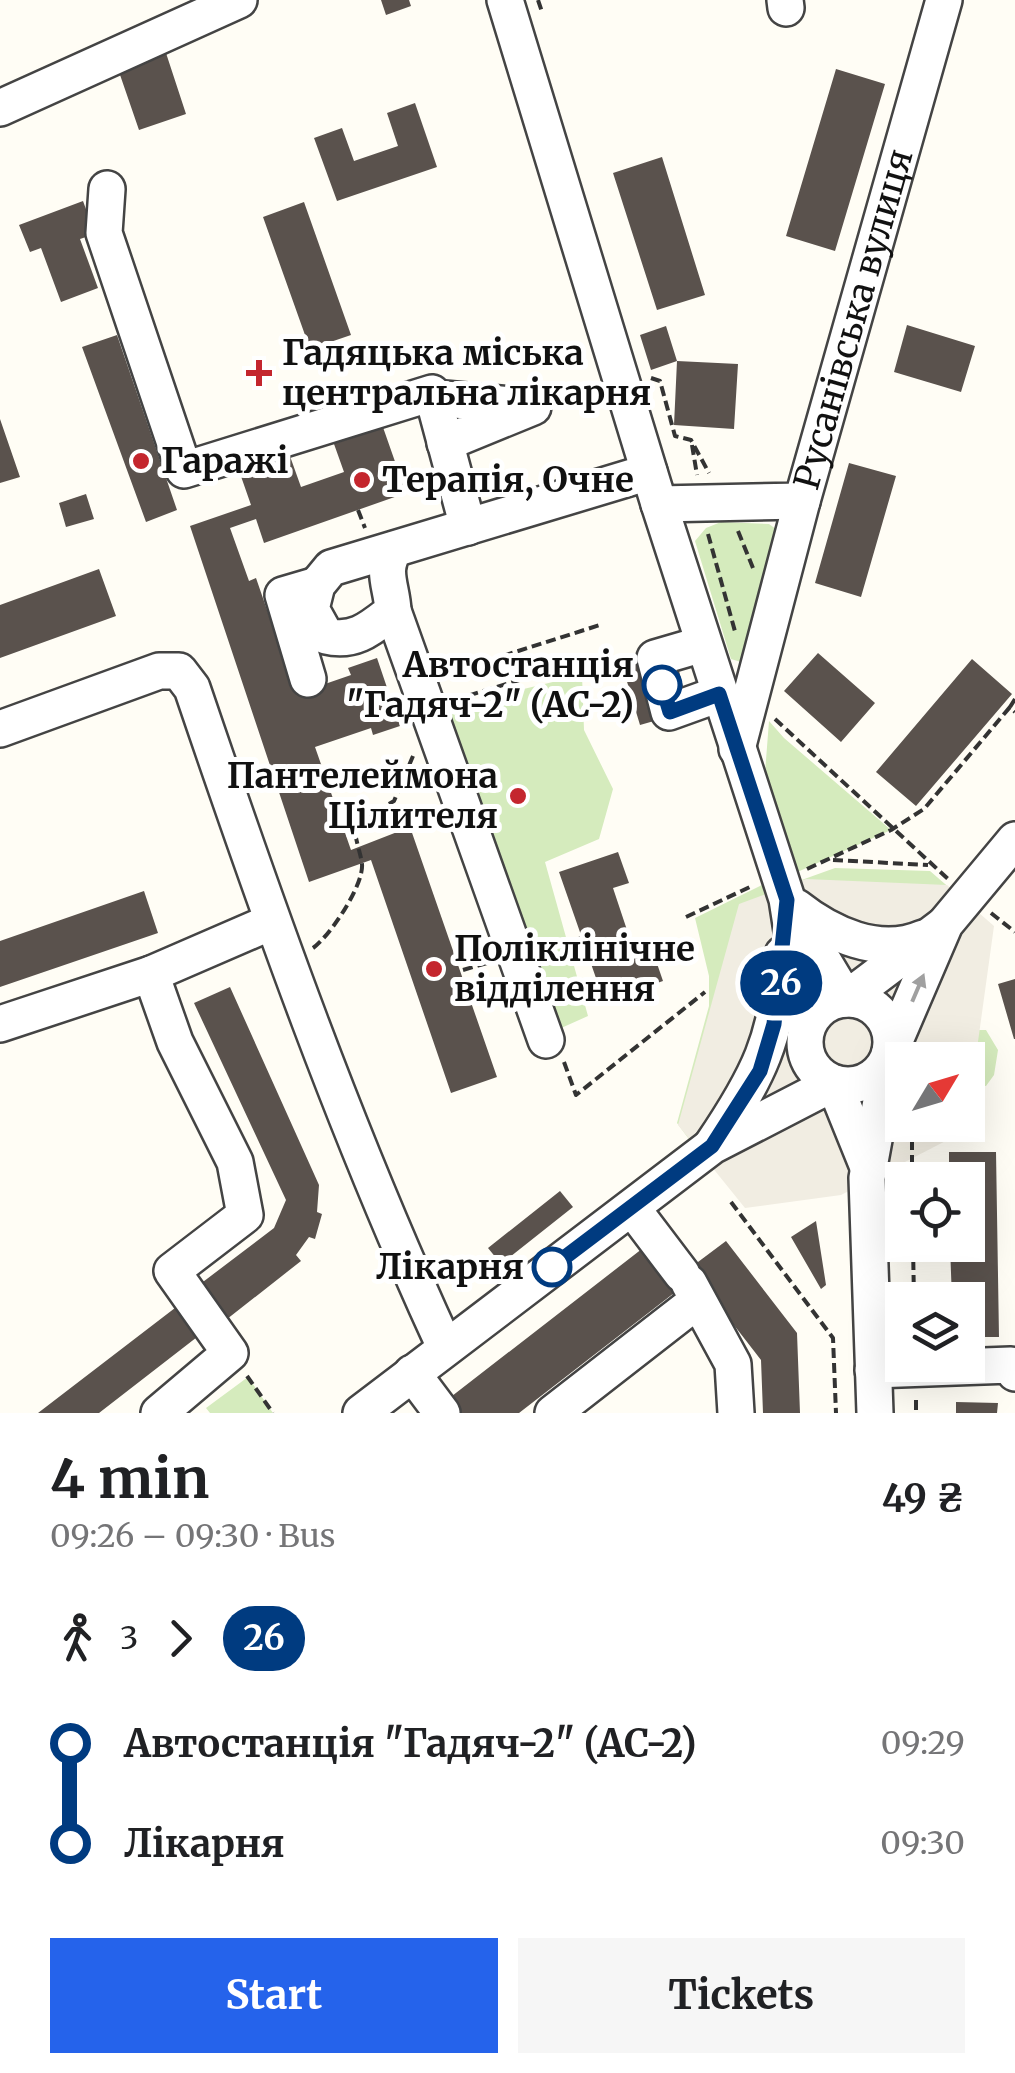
<!DOCTYPE html>
<html lang="en">
<head>
<meta charset="utf-8">
<style>
  :root { --surface:#fff; --page:#f6f6f6; --text:#202124; --muted:#757577; --accent:#2563eb }
  body { margin:0; font-family:Merriweather,serif; background:var(--page); color:var(--text); height:100vh; display:flex; flex-direction:column; font-size:38px; white-space:nowrap }
  * { box-sizing:border-box; margin:0 }
  p { font-size:32px; color:var(--muted) }
  .icon { flex:none; width:55px; height:55px; fill:none; stroke:currentColor; stroke-width:2; stroke-linecap:round; stroke-linejoin:round }
  .map { position:relative; height:1413px; overflow:hidden }
  .panel { display:flex; flex-direction:column; background:var(--surface); flex:1 }
  .panel>* { flex:none }
  .badge { padding:0 20px; border-radius:32px; font-size:35px; line-height:65px }
  .needle { width:65px; rotate:52deg }
  .controls { position:absolute; left:885px; top:1042px; display:grid; gap:20px }
  .controls a { display:grid; place-items:center; width:100px; height:100px; border-radius:0px; background:var(--surface); box-shadow:0 10px 40px #0002; font-size:50px }
  .map>.badge { position:absolute; translate:-50% -50%; box-shadow:0 0 0 5px #fff }
  .legs { display:flex; align-items:center; gap:15px; height:110px; padding:0 50px; font-size:32px }
  .legs p { margin-inline-start:auto }
  .summary { display:flex; align-items:center; justify-content:space-between; height:170px; padding:0 50px }
  h1 { font-size:55px; font-weight:700; line-height:75px }
  .action { display:flex; gap:20px; margin-top:auto; padding:20px 50px }
  .action a { flex:1; height:115px; border-radius:0px; background:var(--accent); color:#fff; font-size:40px; font-weight:700; line-height:115px; text-align:center }
  .action a+a { background:var(--page); color:var(--text) }
  ul { padding:0 50px; list-style:none }
  li { display:flex; align-items:center; gap:35px; height:100px; font-size:38px }
  li i { display:grid; place-items:center; width:15px; height:100%; margin:0 12px; background:currentColor }
  li i::after { content:''; width:25px; height:25px; margin:-12px; border:8px solid; border-radius:50%; background:var(--surface) }
  li p { margin-inline-start:auto }
  li:first-child i { background:linear-gradient(#0000 50%,currentColor 0) }
  li:last-child i { background:linear-gradient(currentColor 50%,#0000 0) }
  .map>svg:first-child { display:block }
</style>
</head>
<body>
<div class="map">
<svg width="1015" height="1413" viewBox="0 0 1015 1413">
  <rect width="100%" height="100%" fill="#fffdf5"/>
  <path fill="#d5ebbd" d="M721 522 769 524 780 532 744 663 731 659 695 541 706 528Z
    M582 675 584 730 613 789 599 839 545 862 588 1016 559 1029 441 709Z
    M769 721 784 738 891 830 793 874 765 773Z
    M835 868 930 871 952 890 796 882Z
    M762 885 768 909 694 1146 677 1123 709 1006V976L695 918Z
    M970 1030H986L998 1050 994 1075 986 1086 971 1085Z
    M248 1377 273 1413H210L206 1408Z"/>
  <path fill="#f1ede2" d="M806 879 947 885 994 926 968 1114V1060H902V1125H966L965 1131 841 1195 745 1208 678 1125 739 904Z"/>
  <path fill="#5a524d" d="M381 0H409L411 6 386 15Z
    M166 53 186 114 139 130 118 69Z
    M836 69 885 84 835 251 786 236Z
    M415 103 437 167 337 201 314 138 342 128 354 161 398 146 387 113Z
    M662 157 705 295 657 310 613 173Z
    M83 201 95 234 80 239 98 288 61 302 41 248 30 252 19 225Z
    M304 202 351 335 310 349 263 217Z
    M907 325 975 346 961 392 894 372Z
    M666 326 677 361 651 370 640 335Z
    M117 335 177 510 146 522 82 347Z
    M677 361 738 364 734 429 674 425Z
    M378 413 406 493 264 543 256 519 230 528 249 581 256 578 296 694 351 675 348 668 377 658 400 726 373 735 371 728 315 747 351 850 410 827 497 1077 451 1093 371 860 309 882 190 526 251 505 236 462 286 445 301 487 344 472 329 430Z
    M0 419 20 477 0 483Z
    M849 463 896 476 861 597 815 583Z
    M86 494 94 519 66 527 59 503Z
    M99 569 116 616 0 658V605Z
    M818 653 875 703 841 742 784 691Z
    M972 659 1012 694 916 806 876 772Z
    M637 661 643 683 648 682 654 721 640 725 622 665Z
    M618 852 629 883 613 888 635 954 652 949 663 981 604 1001 559 872Z
    M144 891 158 933 0 987V941Z
    M1015 979V1039H1014L998 984Z
    M230 987 319 1185 317 1212 322 1214 315 1239 309 1237 296 1255 301 1261 222 1323 195 1288 274 1228 286 1200 194 1003Z
    M949 1152H996L999 1337H968V1300H952L950 1245H968V1180H949Z
    M560 1191 573 1207 501 1264 488 1248Z
    M816 1221 826 1285 821 1289 791 1237Z
    M726 1241 797 1333 800 1413H763L761 1360 696 1276 519 1413H450L443 1403 647 1245 674 1280Z
    M188 1298 210 1327 99 1413H38Z
    M956 1402 998 1403 997 1413H956Z"/>
  <g fill="none" stroke-linecap="round" stroke-linejoin="round">
    <defs>
      <g id="minor">
        <path d="M505 0 659 504 787 899 807 1027"/>
        <path d="M785 0 786 8"/>
        <path d="M0 108 239 0"/>
        <path d="M107 189 104 233 184 470 432 393 468 527"/>
        <path d="M433 398 533 407 445 443"/>
        <path id="s1" d="M659 504 802 501 944 0"/>
        <path d="M395 549C380 571 392 586 393 611 371 628 355 643 326 636L311 609 317 585 331 568 649 472"/>
        <path d="M393 611 546 1040"/>
        <path d="M703 644 655 658 669 712 719 694"/>
        <path d="M308 679 283 595 317 585"/>
        <path d="M0 729 159 671H179L192 688C268 912 346 1133 445 1347"/>
        <path d="M737 749 802 501"/>
        <path d="M796 907C830 934 879 957 923 938"/>
        <path d="M797 917 846 999 944 925"/>
        <path d="M151 974 175 1042 235 1162 245 1215 172 1271 230 1353 159 1413"/>
        <circle cx="848" cy="1042" r="43"/>
        <path d="M0 1024 151 974 271 922"/>
        <path d="M712 1145C758 1077 778 1038 783 954"/>
        <path d="M632 1208 682 1274"/>
        <path d="M689 1283 733 1364 736 1413"/>
        <path d="M873 1370 1011 1365 1015 1373"/>
        <path d="M412 1373 442 1413"/>
        <path d="M361 1413 712 1146 834 1083 868 1167"/>
        <path d="M553 1413 697 1301"/>
        <path d="M875 1413 867 1178 890 1052 945 924 1015 840"/>
      </g>
    </defs>
    <use href="#minor" stroke="#444" stroke-width="40"/>
    <path stroke="#333" stroke-width="4" stroke-dasharray="10 5" stroke-linecap="butt" d="M538 0 542 12
      M651 378 660 381 675 436 691 440 709 473
      M692 445 697 475
      M358 510 365 528
      M738 531 753 568
      M708 534 736 635
      M446 674 603 624
      M1015 699 1010 707 1015 712
      M454 700 611 652
      M775 719 948 879
      M833 860 928 865
      M807 869 891 830 924 809 1010 707
      M991 913 1015 932
      M686 917 752 886
      M313 948C330 936 364 885 362 864 360 849 354 839 355 823L394 801 413 756
      M543 950 582 938
      M463 970 487 963
      M564 1062 576 1095 705 992
      M912 1140V1180
      M731 1202 833 1338 836 1413
      M913 1245 914 1300
      M247 1376 273 1413
      M916 1400V1413"/>
    <use href="#minor" stroke="#fff" stroke-width="35"/>
  </g>
  <defs><path id="oneway-solid" d="M-6-.8H1V-3.2L6.5 0L1 3.2V.8H-6Z" transform="scale(2.5)"/></defs>
  <use fill="#a0a0a0" href="#oneway-solid" transform="translate(918 988) rotate(-67)"/>
  <g fill="none" stroke-linecap="round" stroke-linejoin="round">
    <defs>
      <path id="line-1" d="M552 1267 712 1146 760 1071 774 1024 787 900 719 694 670 712 662 685"/>
    </defs>
    <use href="#line-1" stroke="#fff" stroke-width="22"/>
    <use href="#line-1" stroke="#003b80" stroke-width="15"/>
  </g>
  <g fill="#c4262e" stroke="#fff" stroke-width="4">
    <path d="M254 358h10v10h10v10h-10v10h-10v-10h-10v-10h10z"/>
    <circle cx="141" cy="461" r="10"/>
    <circle cx="362" cy="480" r="10"/>
    <circle cx="518" cy="796" r="10"/>
    <circle cx="434" cy="969" r="10"/>
  </g>
  <g fill="#fff" stroke="#003b80" stroke-width="5">
    <circle cx="662" cy="685" r="18"/>
    <circle cx="552" cy="1267" r="18"/>
  </g>
  <g text-anchor="middle" stroke-width="10" stroke-linejoin="round" paint-order="stroke">
    <g font-size="35" fill="#111" stroke="#fff">
      <text dy="12" stroke="none"><textPath href="#s1" startOffset="332">Русанівська вулиця</textPath></text>
    </g>
    <g font-size="35" font-weight="bold" fill="#111" stroke="#fff" text-anchor="start">
      <text x="282" y="365">Гадяцька міська<tspan x="282" dy="40">центральна лікарня</tspan></text>
      <text x="161" y="473">Гаражі</text>
      <text x="382" y="492">Терапія, Очне</text>
      <text x="498" y="788" text-anchor="end">Пантелеймона<tspan x="498" dy="40">Цілителя</tspan></text>
      <text x="454" y="961">Поліклінічне<tspan x="454" dy="40">відділення</tspan></text>
    </g>
    <g font-size="35" font-weight="bold" fill="#111" stroke="#fff" text-anchor="end">
      <text x="634" y="677">Автостанція<tspan x="634" dy="40">"Гадяч-2" (АС-2)</tspan></text>
      <text x="524" y="1279">Лікарня</text>
    </g>
  </g>
</svg>
<div class="controls">
<a><svg class="needle" viewBox="-14 -14 28 28"><path d="M0-13l5 13h-10z" fill="#e53935"/><path d="M0 13l5-13h-10z" fill="#757577"/></svg></a>
<a><svg class="icon" aria-label="locate" viewBox="0 0 24 24"><circle cx="12" cy="12" r="6"/><path d="M12 2v4M12 18v4M2 12h4M18 12h4"/></svg></a>
<a><svg class="icon" aria-label="layers" viewBox="0 0 24 24"><path d="M12 4l9 5-9 5-9-5zM3 14l9 5 9-5"/></svg></a>
</div>
<b class="badge" style="left:781px;top:983px;background:#003b80;color:#fff">26</b>
</div>
<section class="panel">
<div class="summary"><div><h1>4 min</h1><p>09:26 – 09:30 · Bus</p></div><b>49 ₴</b></div>
<div class="legs"><svg class="icon" aria-label="walk" viewBox="0 0 24 24"><circle cx="13" cy="4" r="2"/><path d="M13 8l-2 6 4 7M11 14l-3 7M7 12l3-4h3l4 4"/></svg>3<svg class="icon" aria-label="forward" viewBox="0 0 24 24"><path d="M9 5l7 7-7 7"/></svg><b class="badge" style="background:#003b80;color:#fff">26</b></div>
<ul>
<li><i style="color:#003b80"></i><b>Автостанція &quot;Гадяч-2&quot; (АС-2)</b><p>09:29</p></li>
<li><i style="color:#003b80"></i><b>Лікарня</b><p>09:30</p></li>
</ul>
<div class="action"><a>Start</a><a>Tickets</a></div>
</section>
</body>
</html>
